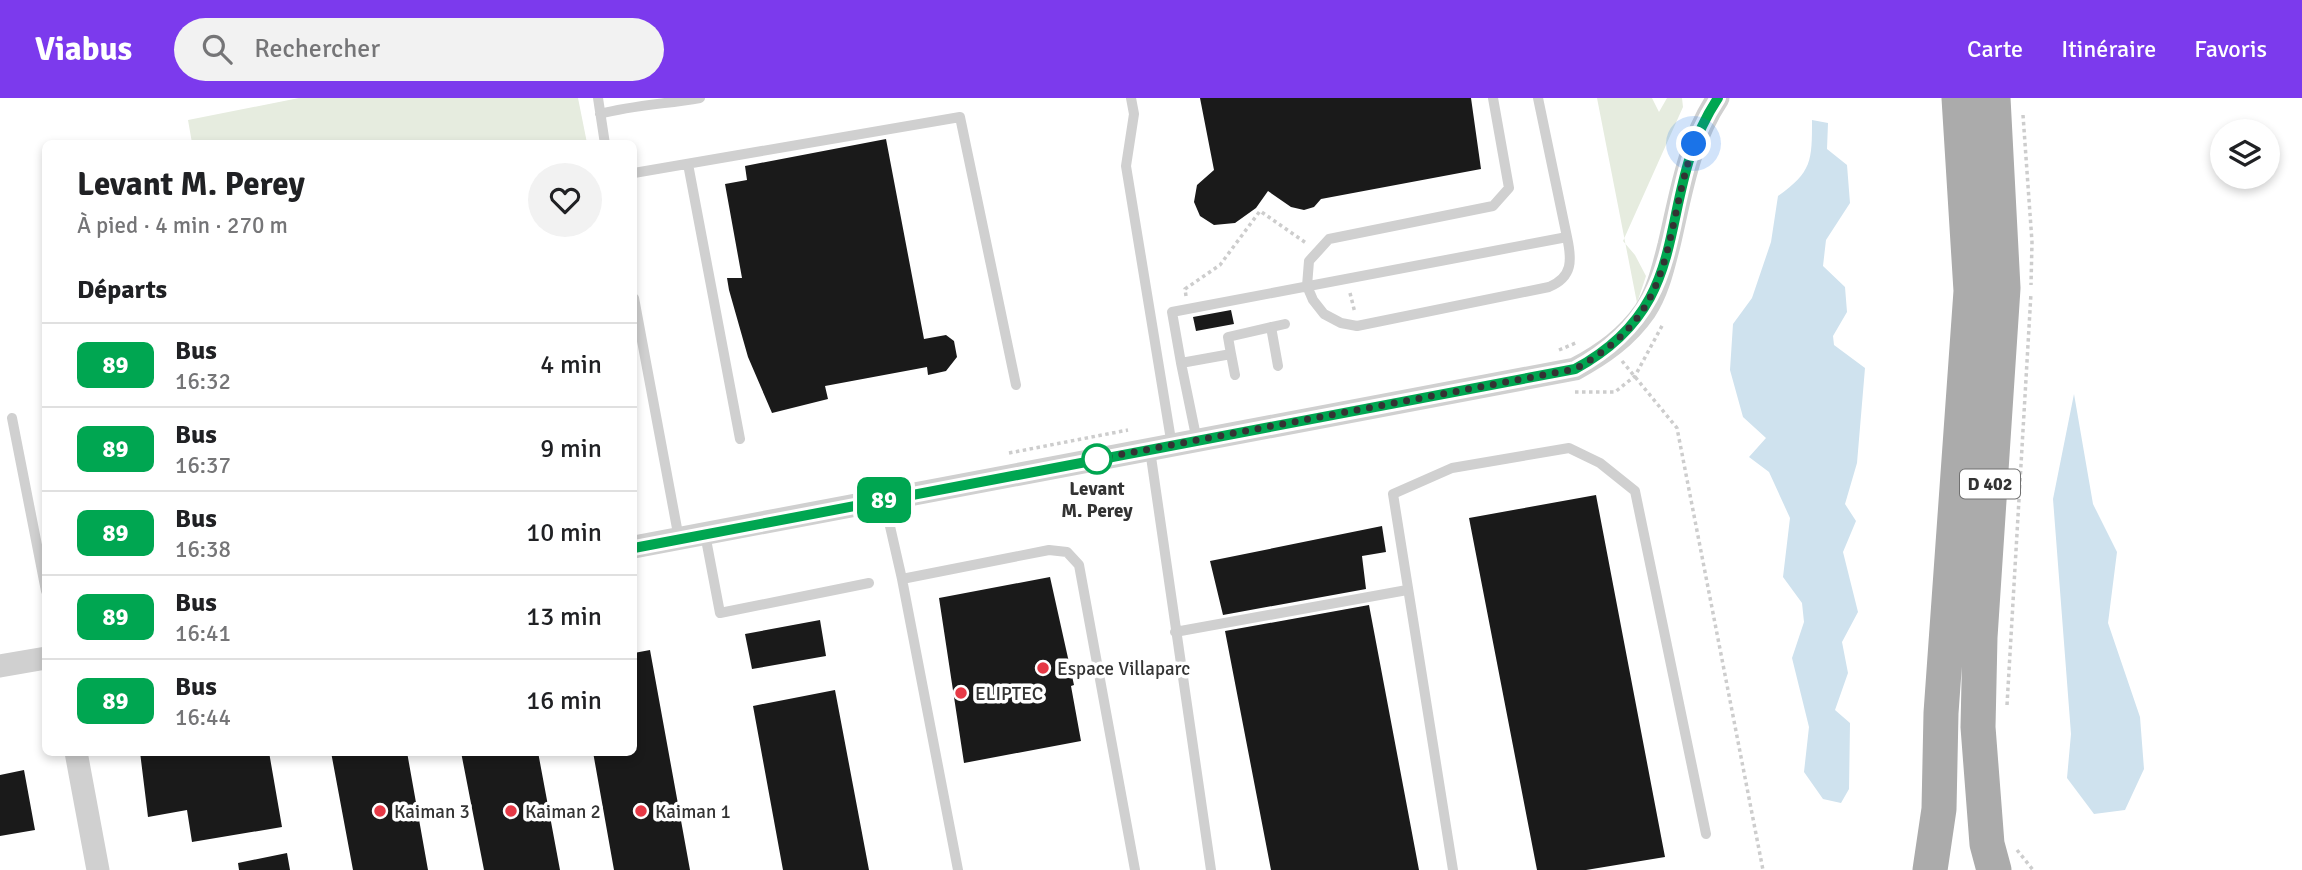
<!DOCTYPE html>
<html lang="fr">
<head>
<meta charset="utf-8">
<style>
  :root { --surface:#fff; --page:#f2f2f2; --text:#202124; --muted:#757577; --line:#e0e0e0; --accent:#7c3aed }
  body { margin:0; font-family:Signika,sans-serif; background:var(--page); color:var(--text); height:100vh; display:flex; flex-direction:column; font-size:26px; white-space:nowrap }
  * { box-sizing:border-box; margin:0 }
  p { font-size:23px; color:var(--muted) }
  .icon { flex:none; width:38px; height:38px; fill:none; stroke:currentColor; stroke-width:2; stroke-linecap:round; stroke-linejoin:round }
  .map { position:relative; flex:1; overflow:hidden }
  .panel { position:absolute; left:42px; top:42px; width:595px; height:616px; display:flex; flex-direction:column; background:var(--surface); border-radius:10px; box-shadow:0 4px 10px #0003 }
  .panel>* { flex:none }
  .badge { padding:0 14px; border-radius:10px; font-size:24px; line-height:46px }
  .fabs { position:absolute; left:2210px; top:21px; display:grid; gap:14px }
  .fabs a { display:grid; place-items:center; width:70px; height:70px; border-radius:50%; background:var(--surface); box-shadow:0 4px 10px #0003; font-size:35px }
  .you { position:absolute; width:35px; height:35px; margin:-18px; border:5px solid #fff; border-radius:50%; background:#1a73e8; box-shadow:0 0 0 10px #1a73e833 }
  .map>.badge { position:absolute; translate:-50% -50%; box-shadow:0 0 0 4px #fff }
  h2 { padding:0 35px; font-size:26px; line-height:63px }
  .round { display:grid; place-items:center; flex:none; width:74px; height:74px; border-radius:37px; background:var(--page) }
  .head { display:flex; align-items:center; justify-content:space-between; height:119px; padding:0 35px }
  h1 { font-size:33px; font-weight:800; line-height:52px }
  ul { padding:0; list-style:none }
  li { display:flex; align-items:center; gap:21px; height:84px; padding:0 35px; border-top:2px solid var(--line) }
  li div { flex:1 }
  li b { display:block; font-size:26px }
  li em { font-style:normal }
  li .badge { min-width:77px; font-weight:700; text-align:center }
  header { display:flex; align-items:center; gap:42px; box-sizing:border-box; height:98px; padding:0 35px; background:var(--accent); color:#fff }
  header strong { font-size:33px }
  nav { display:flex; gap:38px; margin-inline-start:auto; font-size:24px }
  .search { width:490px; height:63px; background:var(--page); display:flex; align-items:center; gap:18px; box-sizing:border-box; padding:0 24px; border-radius:38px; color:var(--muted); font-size:26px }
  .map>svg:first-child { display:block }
</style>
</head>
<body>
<header>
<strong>Viabus</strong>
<div class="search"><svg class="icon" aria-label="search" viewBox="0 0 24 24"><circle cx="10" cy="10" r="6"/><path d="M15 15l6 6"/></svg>Rechercher</div>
<nav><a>Carte</a><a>Itinéraire</a><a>Favoris</a></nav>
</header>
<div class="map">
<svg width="2302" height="772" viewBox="0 0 2302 772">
  <rect width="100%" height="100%" fill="#fff"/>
  <path fill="#e6ecdf" d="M299 0H578L587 45H192L188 22Z
    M1597 0H1652L1659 14 1667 0H1682L1683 9 1623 143 1635 157 1646 178 1637 205Z"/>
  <path fill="#cfe2ee" d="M1812 22 1828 25 1827 51 1847 67 1850 105 1826 142 1823 168 1845 189 1847 214 1833 238 1834 247 1865 270 1857 365 1845 406 1856 423 1843 454 1858 514 1842 544 1848 575 1835 612 1850 625 1849 691 1841 705 1823 701 1804 674 1809 629 1792 560 1804 524 1802 505 1783 479 1790 420 1769 374 1749 359 1766 340 1743 319 1730 272 1733 226 1752 200 1771 144 1778 98C1812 74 1812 63 1812 22Z
    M2074 296 2093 406 2117 454 2108 525 2140 619 2144 671 2125 712 2094 716 2067 680 2071 636 2053 401Z"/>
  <path fill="#1a1a1a" d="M1200 0H1471L1481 71 1321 101 1314 109 1304 112 1291 109 1268 93 1256 110 1235 125 1214 127 1200 118 1194 104 1197 87 1214 72Z
    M886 41 924 241 946 237 954 243 957 259 946 273 928 277 927 269 825 288 828 301 772 315 748 259 729 192 727 180H742L725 86 747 82 745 68Z
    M1231 212 1234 226 1196 233 1193 219Z
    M1596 397 1665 759 1586 772H1537L1469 420Z
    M1382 428 1386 454 1362 458 1366 491 1223 517 1210 463Z
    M1050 479 1074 587 1071 588 1081 643 964 665 939 500Z
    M1369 507 1419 772H1271L1225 533Z
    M820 522 826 558 752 571 745 536Z
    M650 552 690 772H614L593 654H634V555Z
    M835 592 869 772H783L753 608Z
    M140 654H269L282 729 192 744 187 712 148 719Z
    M331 654H407L428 772H353Z
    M461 654H538L560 772H484Z
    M24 672 35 732 0 738V677Z
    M287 755 290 772H239L238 765Z"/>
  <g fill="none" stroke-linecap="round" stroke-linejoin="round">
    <path stroke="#cdcdcd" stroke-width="3.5" stroke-dasharray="3.5 3.5" stroke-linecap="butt" d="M2023 17 2032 144 2031 187
      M1350 195 1355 215
      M1186 198 1185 191 1220 167 1260 113 1306 145
      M1559 252 1578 244
      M1622 263 1677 330 1763 772
      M1575 294H1615L1635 278 1663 226
      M1009 355 1128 332
      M2007 607 2031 195
      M2017 752 2033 772"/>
    <path stroke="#d0d0d0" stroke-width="10" d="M598 0 605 46
      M1131 0 1134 16 1126 68 1172 348
      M1493 0 1509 90 1493 108 1329 141 1309 163 1307 188 1313 202 1324 216 1341 225 1357 228 1549 189C1573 179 1572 162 1567 139
      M600 16C633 7 666 6 700 0
      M688 66 740 341
      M634 75 960 19 1016 287
      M634 200 679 441
      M1271 229 1278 268
      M1231 256 1235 277
      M1181 265 1172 214 1567 139 1538 0
      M12 320 46 493
      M1197 343 1181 265 1231 256 1228 239 1285 226
      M1150 352 1211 772
      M884 402 902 481 958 772
      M705 436 720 515 869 485
      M902 481 1049 452 1067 454 1079 467 1135 772
      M1175 534 1407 492
      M1453 772 1393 396 1452 370 1569 350 1600 365 1635 393 1706 736"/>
    <path stroke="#d0d0d0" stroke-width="23" d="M634 449 1575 271C1603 256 1627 239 1645 213 1658 193 1663 170 1669 147 1681 96 1688 45 1718 0
      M0 568 46 560
      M76 654 98 772"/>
    <path stroke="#ababab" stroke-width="35" d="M1993 0 2003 190 1980 539 1978 629 1987 746 1994 772
      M1930 772 1939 711 1941 615 1971 193 1959 0"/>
  </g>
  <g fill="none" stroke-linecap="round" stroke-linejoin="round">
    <defs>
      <path id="line" d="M634 450 1575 271C1702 202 1651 101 1718 0"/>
    </defs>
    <use href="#line" stroke="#fff" stroke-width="16"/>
    <use href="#line" stroke="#00a651" stroke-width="10"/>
    <path stroke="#333" stroke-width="7" stroke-dasharray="0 12.6" d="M1097 361 1575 271C1679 214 1661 143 1694 46"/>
  </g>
  <circle fill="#fff" stroke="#00a651" stroke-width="3.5" cx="1097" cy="361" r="14"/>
  <g fill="#e63946" stroke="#fff" stroke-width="2.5">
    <circle cx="1043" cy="570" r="7"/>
    <circle cx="961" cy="595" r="7"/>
    <circle cx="380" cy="713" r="7"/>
    <circle cx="511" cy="713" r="7"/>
    <circle cx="641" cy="713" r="7"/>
  </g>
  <g text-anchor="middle" stroke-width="7" stroke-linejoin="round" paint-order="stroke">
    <rect fill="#fff" stroke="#707070" stroke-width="2" x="1960" y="371.5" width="60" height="29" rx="5"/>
    <g font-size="18" font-weight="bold" fill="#333">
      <text x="1990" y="392">D 402</text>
    </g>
    <g font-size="19" font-weight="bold" fill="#333" stroke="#fff">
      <text x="1097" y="397">Levant<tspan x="1097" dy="22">M. Perey</tspan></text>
    </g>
    <g font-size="19" fill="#333" stroke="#fff" text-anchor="start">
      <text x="1057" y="577">Espace Villaparc</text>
      <text x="975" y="602">ELIPTEC</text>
      <text x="394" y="720">Kaiman 3</text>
      <text x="525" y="720">Kaiman 2</text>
      <text x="655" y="720">Kaiman 1</text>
    </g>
  </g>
</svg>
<div class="fabs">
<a><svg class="icon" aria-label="layers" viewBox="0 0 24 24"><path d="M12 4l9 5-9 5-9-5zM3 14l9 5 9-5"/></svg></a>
</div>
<div class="you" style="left:1694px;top:46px"></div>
<b class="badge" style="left:884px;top:402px;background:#00a651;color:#fff">89</b>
<section class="panel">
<div class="head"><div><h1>Levant M. Perey</h1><p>À pied · 4 min · 270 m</p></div><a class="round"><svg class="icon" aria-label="heart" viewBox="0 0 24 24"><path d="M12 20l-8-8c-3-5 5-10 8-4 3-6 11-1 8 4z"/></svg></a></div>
<h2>Départs</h2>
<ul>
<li><span class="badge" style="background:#00a651;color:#fff">89</span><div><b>Bus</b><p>16:32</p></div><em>4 min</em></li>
<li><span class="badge" style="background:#00a651;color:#fff">89</span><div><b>Bus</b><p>16:37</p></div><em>9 min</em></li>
<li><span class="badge" style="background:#00a651;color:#fff">89</span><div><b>Bus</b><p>16:38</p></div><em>10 min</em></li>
<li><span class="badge" style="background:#00a651;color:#fff">89</span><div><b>Bus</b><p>16:41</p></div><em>13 min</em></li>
<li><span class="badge" style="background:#00a651;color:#fff">89</span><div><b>Bus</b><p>16:44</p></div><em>16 min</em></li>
</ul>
</section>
</div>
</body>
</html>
